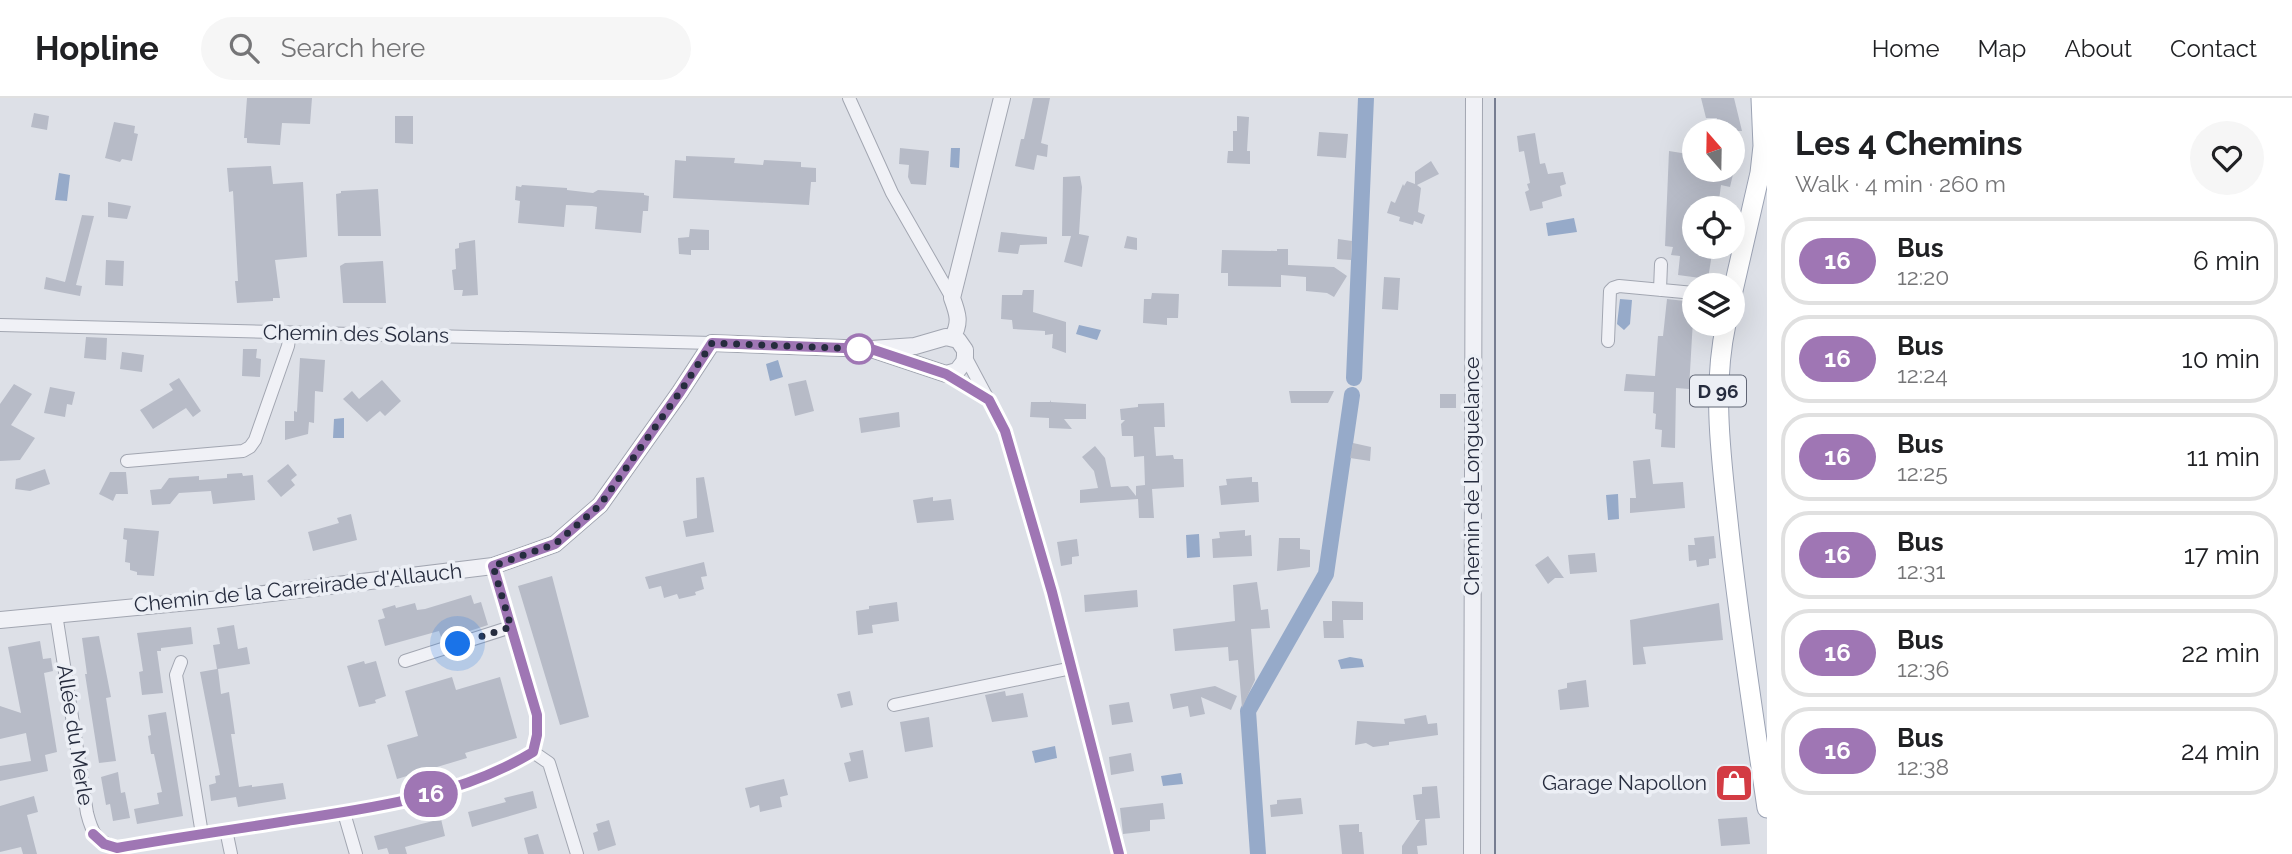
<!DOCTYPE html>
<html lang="en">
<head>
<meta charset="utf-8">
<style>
  :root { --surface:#fff; --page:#f6f6f6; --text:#202124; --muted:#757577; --line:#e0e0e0 }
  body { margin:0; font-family:Raleway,sans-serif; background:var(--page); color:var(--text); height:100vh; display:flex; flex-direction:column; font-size:26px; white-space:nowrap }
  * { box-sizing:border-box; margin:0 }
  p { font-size:23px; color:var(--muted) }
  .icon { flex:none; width:38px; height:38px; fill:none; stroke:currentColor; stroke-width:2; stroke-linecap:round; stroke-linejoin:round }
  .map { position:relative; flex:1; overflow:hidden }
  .drawer { display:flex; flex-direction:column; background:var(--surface); width:525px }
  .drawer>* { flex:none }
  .badge { padding:0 14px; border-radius:23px; font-size:24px; line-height:46px }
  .needle { width:46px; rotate:340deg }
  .tools { position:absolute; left:1682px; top:21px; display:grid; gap:14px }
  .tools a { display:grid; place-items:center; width:63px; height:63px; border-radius:50%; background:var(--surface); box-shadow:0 7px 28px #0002; font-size:35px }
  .you { position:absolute; width:35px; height:35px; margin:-18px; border:5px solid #fff; border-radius:50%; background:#1a73e8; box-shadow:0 0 0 10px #1a73e833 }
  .map>.badge { position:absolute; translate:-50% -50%; box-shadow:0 0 0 4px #fff }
  .round { display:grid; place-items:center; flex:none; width:74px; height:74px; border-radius:37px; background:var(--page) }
  .headline { display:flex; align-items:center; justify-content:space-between; height:119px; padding:0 28px }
  h1 { font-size:33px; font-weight:700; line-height:52px }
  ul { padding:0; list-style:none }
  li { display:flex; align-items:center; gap:21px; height:88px; margin:0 14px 10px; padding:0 14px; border:4px solid var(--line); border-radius:28px }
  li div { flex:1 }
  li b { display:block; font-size:26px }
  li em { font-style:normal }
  li .badge { min-width:77px; font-weight:700; text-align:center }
  header { display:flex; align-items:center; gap:42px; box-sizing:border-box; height:98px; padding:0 35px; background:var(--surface); border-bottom:2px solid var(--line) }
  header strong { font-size:33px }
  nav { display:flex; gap:38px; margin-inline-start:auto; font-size:24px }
  .search { width:490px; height:63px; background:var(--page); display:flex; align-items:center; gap:18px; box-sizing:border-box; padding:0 24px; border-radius:38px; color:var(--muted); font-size:26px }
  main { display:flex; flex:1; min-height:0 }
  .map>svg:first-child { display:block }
</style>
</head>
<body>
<header>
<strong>Hopline</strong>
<div class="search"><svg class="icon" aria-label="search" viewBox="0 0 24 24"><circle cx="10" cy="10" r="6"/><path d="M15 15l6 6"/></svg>Search here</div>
<nav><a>Home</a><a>Map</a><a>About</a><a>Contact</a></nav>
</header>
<main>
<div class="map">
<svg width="1767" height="756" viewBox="0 0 1767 756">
  <rect width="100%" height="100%" fill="#dde0e7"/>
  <path fill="#96aac9" d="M951 50H960L959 70 950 69Z
    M59 75 70 77 67 103 55 102Z
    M1574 120 1577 134 1548 138 1546 125Z
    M1620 201 1632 202 1630 226 1624 232 1617 226Z
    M1079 227 1101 232 1097 242 1076 236Z
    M778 262 783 279 770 283 766 266Z
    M344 320V340H333L334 321Z
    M1618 396 1619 421 1608 422 1606 397Z
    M1199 436 1200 459 1187 460 1186 437Z
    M1350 559 1362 561 1364 569 1341 571 1338 562Z
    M1055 648 1057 660 1035 665 1032 653Z
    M1181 675 1183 686 1163 688 1161 678Z"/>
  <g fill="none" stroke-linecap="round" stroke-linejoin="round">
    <path stroke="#96aac9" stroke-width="16" d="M1354 280 1366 0
      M1258 756 1248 613 1326 476 1352 297"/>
  </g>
  <path fill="#b7bbc7" d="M247 0H312L310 26 282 25 280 47 247 45V40H244Z
    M1033 0H1050L1041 45 1048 47 1047 59 1037 57 1034 72 1015 68 1021 41H1024Z
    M1701 0H1734L1742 33H1729L1728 24H1716L1717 20H1706Z
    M34 15 49 18 47 32 31 29Z
    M395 18H413V46L395 45Z
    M1237 18 1249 19 1247 53H1250V66L1227 65 1228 53H1233V33H1237Z
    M114 24 135 28 134 35 138 36 132 63 122 61 120 64 105 60Z
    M1319 34 1348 36 1346 60 1317 58Z
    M1535 35 1540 66 1545 65 1548 76 1563 74 1566 86 1560 88 1562 98 1542 104 1543 110 1530 113 1525 94 1529 92 1527 86 1530 85 1524 53 1519 54 1517 38Z
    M900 50 929 53 926 87 911 86 908 79 909 67 899 66Z
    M1669 53 1694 57V72H1734L1730 89 1721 87 1718 110H1694V149H1713L1708 181 1678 177 1680 158 1671 157 1673 149 1665 148Z
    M686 58 735 60 734 65 763 67 764 62 801 64V69L816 70V84H811L809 107 673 100 675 62 686 63Z
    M1431 63 1439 76 1417 87 1421 90 1418 114 1425 117 1422 126 1414 123 1413 127 1399 123 1400 119 1387 115 1391 103 1395 105 1403 86 1404 88 1407 83 1415 86V74Z
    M271 68 273 86 303 84 307 159 275 162 280 200H273V203L237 205 235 183H238L233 93 229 94 227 70Z
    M1080 78 1082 89 1079 136 1089 138 1082 169 1064 164 1071 138H1062L1063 79Z
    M522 87 567 90V92L593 95 598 92 644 95V97L649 98 648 113H643L641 135 595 131 597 109 592 108 566 107 564 129 518 125 520 103 515 102 516 88 521 89Z
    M378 91 381 138H338L336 96 341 95V93Z
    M108 104 131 108 127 121 108 119Z
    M82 117 94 118 76 187 82 188 80 198 44 191 46 179 65 184Z
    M690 131 709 132V152H691V157L679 156 678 140 689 139Z
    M1001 134 1047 139V146L1020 147 1018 156 998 154Z
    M1127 138 1137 140V152L1124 150Z
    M1338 141 1352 143 1351 162 1337 161Z
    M475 142 478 197 462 198 463 192H454L452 172 456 171 455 151 459 150V145Z
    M1277 151H1288V167L1334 169 1347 178 1334 199 1327 195 1306 193V179L1281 177V189L1228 188V175H1221L1222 152 1277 153Z
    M106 162 124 163 123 188 105 187Z
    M383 163 386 205H343L340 168 345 165Z
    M1384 179 1400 180 1398 212 1382 211Z
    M1023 192H1034L1033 214 1066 224V255L1052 250 1053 236 1045 237V233L1013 231 1012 222 1001 221 1002 197H1022Z
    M1152 195 1179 196 1178 220H1167V227L1143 225 1144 201H1151Z
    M1667 201 1694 204 1689 291 1676 290 1675 350 1661 349 1662 332 1655 331 1656 316 1653 315 1654 294 1624 293 1626 276 1655 278 1658 238H1663Z
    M86 239 107 240 106 262 84 260Z
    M243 251H257L256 260 261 261 260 279 242 278Z
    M122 254 144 257 142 274 120 271Z
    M300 260 325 262 323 294 315 293 314 325 309 324 308 336 285 342V323H294V313L297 314Z
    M179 280 201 313 193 319 186 310 153 331 140 312 173 292 169 286Z
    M382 282 401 303 385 318 380 313 367 324 343 301 352 293 359 301Z
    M806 282 814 313 795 318 788 286Z
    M14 286 32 296 11 327 35 340 20 362 0 363V306Z
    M50 289 75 294 72 307 67 306 65 319 44 315Z
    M1289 293H1334L1328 305H1291Z
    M1440 296H1456V310H1440Z
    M1050 302 1051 304 1086 306V321H1064L1072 331 1049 330V320L1030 319 1031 304H1050Z
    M1164 305 1165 329H1154L1156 358 1173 357 1174 361H1183L1184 389 1152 391 1154 420H1139L1138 401 1080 405V392L1098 390 1094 373 1082 359 1095 348 1105 360 1111 389 1128 388 1136 398V388L1145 387 1144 358 1134 359 1133 338H1122L1121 326 1125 322H1121L1120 311 1138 309V306Z
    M899 314 900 329 861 335 859 320Z
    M1353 345 1371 349 1370 363 1350 360Z
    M1650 361 1653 386 1683 384 1685 410 1630 415V400H1636L1633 363Z
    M288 366 297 377 291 382 295 387 281 399 267 383Z
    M45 371 50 386 30 393 15 391 16 381Z
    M110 374H126L128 396H116L113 403 99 396Z
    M242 375 243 378 253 377 255 402 213 406 211 393 179 395 170 406 152 407 150 392 161 391 169 380 199 378V382L227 380V376Z
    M704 379 714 434 686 439 683 423 697 420 696 380Z
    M1252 379V384H1258L1259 404 1221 407 1219 388 1227 387 1226 381Z
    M933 399V403L951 401 954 422 917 425 913 402Z
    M351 416 357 442 313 453 308 434 339 425 337 420Z
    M124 430 159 433 154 478 137 477V474L130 472V465L125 464 127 442 123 441Z
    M1245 432V438L1251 437 1252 458 1213 460 1212 441 1220 440 1219 434Z
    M1714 438 1716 460 1709 461V467L1697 469 1696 462 1689 463 1688 447H1695L1694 440Z
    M1279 440H1300V451L1310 452V469L1277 473Z
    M1077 441 1079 458 1072 459V466L1061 468 1057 444Z
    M1595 455 1597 474 1570 476 1568 457Z
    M1548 458 1564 480H1555L1548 486 1535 467Z
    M704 464 707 478 701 479 704 491 695 494 696 497 679 501 677 496 664 500 661 488 649 491 645 479Z
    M552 478 589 619 560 627 518 488Z
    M1257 484 1261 512 1268 511 1270 530 1251 531 1255 582 1242 610 1238 562 1229 563 1228 549 1175 553 1173 531 1235 523 1233 487Z
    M1137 492 1138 509 1085 514 1084 497Z
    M471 497 474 506 481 504 488 527 442 542 439 533 385 548 378 522 385 520 382 511 395 507 396 510 415 505 417 512 425 511Z
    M1332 503 1363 504V522H1343L1344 540H1324L1323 523H1332Z
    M897 504 899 523 872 527 873 535 858 537 856 513 869 511V508Z
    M1719 505 1723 542 1643 549 1646 566 1633 567 1630 522Z
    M234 527 238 551 247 549 250 566 218 571 221 596 229 594 235 636H231L239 689 252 687V689L283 685 286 701 238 709 236 699 211 703 209 687 216 685 215 678 220 677 200 574 217 571 213 547 220 546 217 530Z
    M191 529 193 546 161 550V553H157L163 595 142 597 139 574 143 573 137 535Z
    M99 538 111 599 106 600 116 663 99 665 85 576H87L82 540Z
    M40 543 43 561 51 560 53 573 44 575 57 654 45 657 48 673 0 683V668L31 663 26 635 0 641V608L21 615 8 549Z
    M364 563 365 566 376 563 386 598 375 602 376 605 359 609 347 568Z
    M452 579 456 592 500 579 517 640 465 655 467 660 397 681 387 647 418 638 405 593Z
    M1586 582 1589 609 1560 612 1558 592 1567 590V585Z
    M1215 588 1237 598 1231 612 1201 599 1205 616 1190 619 1188 608 1173 611 1170 596Z
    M850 593 853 607 841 610 837 596Z
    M1005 593 1006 598 1023 595 1028 619 992 624 985 597Z
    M1129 604 1133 624 1112 627 1109 607Z
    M166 614 183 718 137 726 134 711 159 706 157 695 162 694 154 656H151L148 638 151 637 148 617Z
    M1426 617 1428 626 1437 625 1438 637 1389 644V647L1373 649 1366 645 1355 647 1357 623 1405 626 1404 621Z
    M929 619 933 649 905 654 900 624Z
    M863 652 868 680 849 684 844 665 851 663 849 655Z
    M1131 655 1134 673 1111 677 1109 659Z
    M118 674 121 695 125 694 130 720 113 723 110 706 106 707 101 679Z
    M1739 678 1740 691 1724 692 1723 680Z
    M784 681 788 697 780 699 782 709 760 714 759 707 750 710 745 690Z
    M1437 688 1440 720 1425 721 1427 747 1417 748 1418 756H1402V748L1420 722H1416L1413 697 1422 696V689Z
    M533 693 537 710 472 729 468 714 506 704 504 700Z
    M34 698 38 714 27 717 37 756H23L21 749 0 754V708Z
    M1301 700 1303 716 1271 719 1270 707 1277 706V702Z
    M1163 705 1165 721 1150 722V733L1123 736 1120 710Z
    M1747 719 1750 746 1721 748 1718 721Z
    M441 721 445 738 405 749 407 756H389L387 750 378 752 374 738Z
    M609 722 616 747 598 753 593 735 598 733 596 726Z
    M1359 726V734H1362L1364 756H1342L1339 727Z
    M538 736 544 756H528L524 740Z"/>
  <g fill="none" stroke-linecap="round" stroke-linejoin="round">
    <defs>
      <path id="minor" d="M849 0 892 95 952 200
        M1660 192 1661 166
        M0 227 712 245
        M1608 243 1610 193 1613 190 1619 188 1694 195
        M965 258 1005 333 1052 493 1119 756
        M946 276 988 301
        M127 363 243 353 250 349 255 342 288 248 290 235
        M56 516 87 715C92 735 96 743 117 750 173 740 230 732 287 723 371 710 458 698 533 654L537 637V617L493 468
        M405 563 511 529
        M181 564 176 577 202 736
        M894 607 1072 570
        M533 654 549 665 577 756
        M344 715 356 756
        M226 732 231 756"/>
      <path id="tertiary" d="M952 240C961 225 958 216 952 200L1002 0
        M0 522 231 500 493 468 555 446 600 407 680 294 712 245 871 251 915 248 946 239 958 242 965 252V258L964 264 957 273 946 276 871 251
        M1472 756 1474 0"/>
      <path id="primary" d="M1732 197 1760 75 1763 48 1761 0
        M1726 226C1712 291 1721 358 1728 423 1738 519 1753 614 1767 710"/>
    </defs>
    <use href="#minor" stroke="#a2a6b1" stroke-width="14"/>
    <use href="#tertiary" stroke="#a2a6b1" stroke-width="18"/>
    <use href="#primary" stroke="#9ca3b4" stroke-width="21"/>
    <use href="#minor" stroke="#f0f1f6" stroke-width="12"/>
    <use href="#tertiary" stroke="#f0f1f6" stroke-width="16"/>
    <use href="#primary" stroke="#fff" stroke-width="19"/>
    <path stroke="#767d91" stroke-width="2" d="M1495 756V0"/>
  </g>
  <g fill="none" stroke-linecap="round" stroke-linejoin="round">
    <defs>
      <path id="line" d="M93 736 104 746 117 750C173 740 230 732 287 723 371 710 459 699 533 654L537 637V617L493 468 555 446 600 407 680 294 712 245 871 251 946 276 989 302 1005 333 1052 494 1119 756"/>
    </defs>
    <use href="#line" stroke="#fff" stroke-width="16"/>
    <use href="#line" stroke="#9f76b4" stroke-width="10"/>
    <path stroke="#262c3e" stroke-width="7" stroke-dasharray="0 12.6" d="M458 546 511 529 493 468 555 446 600 407 680 294 712 245 859 251"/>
  </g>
  <defs>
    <symbol id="shop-square" viewBox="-11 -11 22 22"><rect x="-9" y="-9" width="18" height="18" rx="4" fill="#d33b43" stroke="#eceff5"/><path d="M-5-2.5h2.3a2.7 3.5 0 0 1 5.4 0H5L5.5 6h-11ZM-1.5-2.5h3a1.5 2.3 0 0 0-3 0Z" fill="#fff"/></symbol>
  </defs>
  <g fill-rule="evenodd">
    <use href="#shop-square" x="1712" y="663" width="44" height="44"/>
  </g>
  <circle fill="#fff" stroke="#9f76b4" stroke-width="3.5" cx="859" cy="251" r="14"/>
  <g text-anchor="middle" stroke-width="7" stroke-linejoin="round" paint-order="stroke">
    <rect fill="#eceff5" stroke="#616675" stroke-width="2" x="1690" y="277.5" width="56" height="31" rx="5"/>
    <g font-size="19" font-weight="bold" fill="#262c3e">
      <text x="1718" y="300">D 96</text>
    </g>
    <g font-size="21" fill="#262c3e" stroke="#eceff5">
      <text transform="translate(356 236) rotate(1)" y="7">Chemin des Solans</text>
      <text transform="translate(1472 378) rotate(-90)" y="7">Chemin de Longuelance</text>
      <text transform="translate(298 490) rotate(-6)" y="7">Chemin de la Carreirade d'Allauch</text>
      <text transform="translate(75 637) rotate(81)" y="7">Allée du Merle</text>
    </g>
    <g font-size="21" fill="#262c3e" stroke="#eceff5" text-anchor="end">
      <text x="1707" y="692">Garage Napollon</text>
    </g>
  </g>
</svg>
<div class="tools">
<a><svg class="needle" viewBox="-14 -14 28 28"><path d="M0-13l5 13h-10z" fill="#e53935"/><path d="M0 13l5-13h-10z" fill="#757577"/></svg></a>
<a><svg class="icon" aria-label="locate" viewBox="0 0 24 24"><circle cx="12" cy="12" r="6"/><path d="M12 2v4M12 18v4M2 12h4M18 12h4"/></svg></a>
<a><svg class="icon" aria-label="layers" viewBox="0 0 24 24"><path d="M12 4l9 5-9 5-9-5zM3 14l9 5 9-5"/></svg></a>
</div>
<div class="you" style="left:458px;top:546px"></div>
<b class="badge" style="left:431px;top:696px;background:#9f76b4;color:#fff">16</b>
</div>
<section class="drawer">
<div class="headline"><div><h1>Les 4 Chemins</h1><p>Walk · 4 min · 260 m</p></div><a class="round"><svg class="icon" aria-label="heart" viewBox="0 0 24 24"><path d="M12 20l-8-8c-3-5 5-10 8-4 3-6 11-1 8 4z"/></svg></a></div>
<ul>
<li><span class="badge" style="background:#9f76b4;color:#fff">16</span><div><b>Bus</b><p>12:20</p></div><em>6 min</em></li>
<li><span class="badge" style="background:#9f76b4;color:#fff">16</span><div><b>Bus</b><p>12:24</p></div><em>10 min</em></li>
<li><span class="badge" style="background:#9f76b4;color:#fff">16</span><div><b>Bus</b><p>12:25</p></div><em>11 min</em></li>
<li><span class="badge" style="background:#9f76b4;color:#fff">16</span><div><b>Bus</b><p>12:31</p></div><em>17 min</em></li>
<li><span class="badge" style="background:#9f76b4;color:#fff">16</span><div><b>Bus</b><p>12:36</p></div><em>22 min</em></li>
<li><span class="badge" style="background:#9f76b4;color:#fff">16</span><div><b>Bus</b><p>12:38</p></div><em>24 min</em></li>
</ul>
</section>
</main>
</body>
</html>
